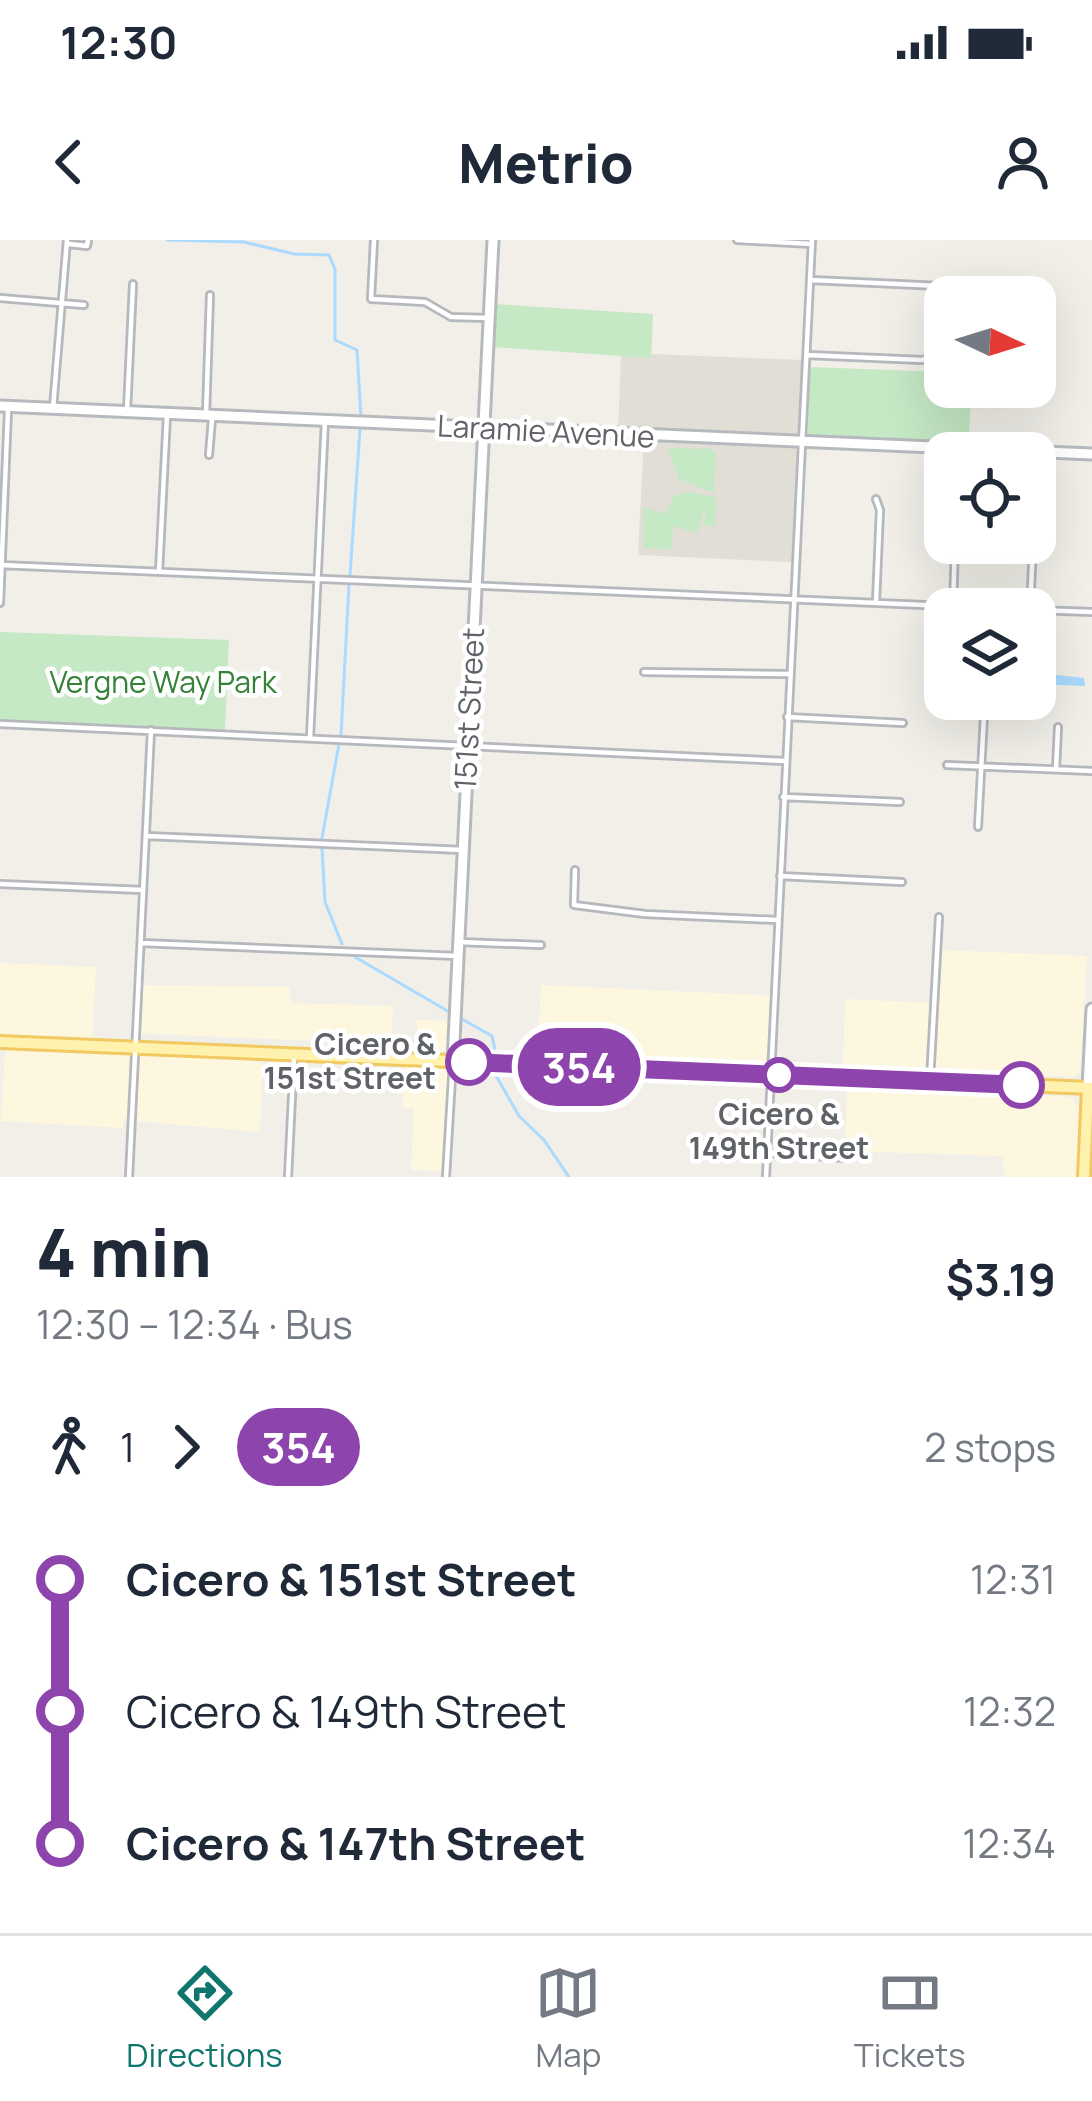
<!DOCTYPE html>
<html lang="en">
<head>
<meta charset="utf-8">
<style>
  :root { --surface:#fff; --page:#f6f6f7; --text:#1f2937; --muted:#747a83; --line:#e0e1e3; --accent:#0f766e }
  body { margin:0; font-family:Manrope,sans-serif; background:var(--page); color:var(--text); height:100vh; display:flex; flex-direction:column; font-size:45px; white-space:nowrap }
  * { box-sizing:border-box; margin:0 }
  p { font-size:39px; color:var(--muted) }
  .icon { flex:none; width:66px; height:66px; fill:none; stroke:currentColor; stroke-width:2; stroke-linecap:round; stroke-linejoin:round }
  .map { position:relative; height:937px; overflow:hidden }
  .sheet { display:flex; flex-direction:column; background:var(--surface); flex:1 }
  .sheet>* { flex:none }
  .badge { padding:0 24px; border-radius:39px; font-size:42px; line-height:78px }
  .needle { width:78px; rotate:94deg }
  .tools { position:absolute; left:924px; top:36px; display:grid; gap:24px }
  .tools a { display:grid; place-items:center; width:132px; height:132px; border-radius:24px; background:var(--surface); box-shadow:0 12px 48px #0002; font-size:60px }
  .map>.badge { position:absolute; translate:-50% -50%; box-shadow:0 0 0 6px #fff }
  .legs { display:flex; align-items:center; gap:18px; height:132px; padding:0 36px; font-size:39px }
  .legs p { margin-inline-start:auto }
  .summary { display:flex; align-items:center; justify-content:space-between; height:204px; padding:0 36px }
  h1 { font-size:66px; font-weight:800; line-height:90px }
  ul { padding:0 36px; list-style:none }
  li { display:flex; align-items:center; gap:42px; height:132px; font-size:45px }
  li i { display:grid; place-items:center; width:18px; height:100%; margin:0 15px; background:currentColor }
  li i::after { content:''; width:30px; height:30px; margin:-15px; border:9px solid; border-radius:50%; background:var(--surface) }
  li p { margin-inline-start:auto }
  li:first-child i { background:linear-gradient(#0000 50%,currentColor 0) }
  li:last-child i { background:linear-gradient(currentColor 50%,#0000 0) }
  .status { display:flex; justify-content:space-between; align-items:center; height:84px; padding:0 60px; background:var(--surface); direction:ltr }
  .status svg { height:33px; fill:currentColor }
  header { display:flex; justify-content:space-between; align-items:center; height:156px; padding:0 36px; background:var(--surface); font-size:54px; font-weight:800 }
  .tabs { display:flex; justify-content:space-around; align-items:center; height:168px; border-top:3px solid var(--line); background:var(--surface); font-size:33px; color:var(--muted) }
  .tabs a { display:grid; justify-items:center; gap:6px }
  .tabs .current { color:var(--accent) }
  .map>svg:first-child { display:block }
</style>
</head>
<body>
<div class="status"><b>12:30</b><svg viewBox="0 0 49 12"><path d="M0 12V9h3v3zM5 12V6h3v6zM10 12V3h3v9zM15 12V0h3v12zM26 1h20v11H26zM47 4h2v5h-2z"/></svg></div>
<header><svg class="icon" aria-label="back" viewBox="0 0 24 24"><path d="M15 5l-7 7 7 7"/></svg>Metrio<svg class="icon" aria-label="person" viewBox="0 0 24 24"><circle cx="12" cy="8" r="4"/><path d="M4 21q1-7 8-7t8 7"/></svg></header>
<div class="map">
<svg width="1092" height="937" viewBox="0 0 1092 937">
  <rect width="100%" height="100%" fill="#f1efe8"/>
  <path fill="#fef7e0" d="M942 710 1087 716 1080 832 1074 837 934 830Z
    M0 723 96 727 92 798 0 794Z
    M136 745 290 747V763L393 766 391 804 133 793Z
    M541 745 778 756 776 828 537 819Z
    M845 759 932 763 928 829 843 827Z
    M417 780 450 781 448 810 417 809Z
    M5 810 263 821 260 892 124 880 123 888 1 881Z
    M404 826 449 829 443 931 411 930 414 868 402 867Z
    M847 846 1070 857 1079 867 1077 937H1004L1003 916 845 911Z"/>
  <path fill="#e1ded6" d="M651 114 803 120 799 191 795 196 618 190 621 116Z
    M644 199 797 205 792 322 638 315Z"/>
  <path fill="#c5e8c5" d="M494 64 653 74 651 118 492 107Z
    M809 127 945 132V147H972L968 206 808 198Z
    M668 208 711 209 716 214 714 253 679 239Z
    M687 252 716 257 715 286H705V267L697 293 673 286 672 309 644 308 643 267 665 274 674 256Z
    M0 392 229 400 225 490 0 482Z"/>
  <path fill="#aadaff" d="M1035 411 1055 412 1056 435 1084 438 1085 446 1035 444Z"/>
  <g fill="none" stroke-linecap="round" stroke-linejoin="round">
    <path stroke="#aadaff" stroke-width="3" d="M167 0 244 2 294 14 329 15 335 29V100L357 110 361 178
      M350 336 360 188
      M341 495 349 344
      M322 598 339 504
      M322 608 325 662 342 704
      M355 717 451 773
      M460 778 492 796 495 810
      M495 834 519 876 544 900 569 937"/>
    <defs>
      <path id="street" d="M374 0 371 59 425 62 451 77 488 78
        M737 0 812 4
        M69 4 87 6 88 0
        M811 40 962 47 961 57
        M0 58 84 65
        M807 115 922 120 945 113
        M53 168 67 0
        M127 171 133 44
        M206 175 210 55
        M209 215 212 179
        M0 325 1016 369
        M159 332 167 175
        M876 362 880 270 876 259
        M0 363 8 170
        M953 369 955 303
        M1030 369 1033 306
        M1035 370 1092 372
        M644 432 788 434
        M787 477 903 483
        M0 484 785 521
        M310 498 325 180
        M947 525 1092 531
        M1056 529 1058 487
        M783 557 900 562
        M978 587 984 476
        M147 596 463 610
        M575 630 574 665 645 674 777 680
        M780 636 902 642
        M0 644 143 650
        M458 702 541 705
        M141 703 458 716
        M930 841 939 677
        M768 913 846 918
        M129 937 151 490
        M288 937 294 817
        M446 937 453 821
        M766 937 812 0"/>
      <path id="secondary" d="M0 166 1092 214
        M453 821 493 0
        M1088 848 1092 769"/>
      <path id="primary" d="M0 802 1092 848
        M1084 937 1088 848"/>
    </defs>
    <use href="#street" stroke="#b5b8bc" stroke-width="10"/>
    <use href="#secondary" stroke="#b6babf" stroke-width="15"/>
    <use href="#primary" stroke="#f2c960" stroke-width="16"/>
    <use href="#street" stroke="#fff" stroke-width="4.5"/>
    <use href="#secondary" stroke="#fff" stroke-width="9"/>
    <use href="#primary" stroke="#fff2af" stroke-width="10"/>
  </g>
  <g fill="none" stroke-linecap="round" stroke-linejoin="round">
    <defs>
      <path id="line-1" d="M469 822 1021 845"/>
    </defs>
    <use href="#line-1" stroke="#fff" stroke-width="27"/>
    <use href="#line-1" stroke="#8e44ad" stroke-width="18"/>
  </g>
  <g fill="#fff" stroke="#8e44ad" stroke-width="6">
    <circle cx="469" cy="822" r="21"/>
    <circle cx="779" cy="835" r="15"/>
    <circle cx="1021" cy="845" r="21"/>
  </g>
  <g text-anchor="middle" stroke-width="9" stroke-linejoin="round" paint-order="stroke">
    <g font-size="30" fill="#5f6368" stroke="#fff">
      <text transform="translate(546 192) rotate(3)" y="10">Laramie Avenue</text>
      <text transform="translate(470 469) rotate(-87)" y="10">151st Street</text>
    </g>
    <g font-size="30" fill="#348238" stroke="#fff">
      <text x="163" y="453">Vergne Way Park</text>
    </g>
    <g font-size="30" font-weight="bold" fill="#5f6368" stroke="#fff" text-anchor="end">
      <text x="436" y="815">Cicero &amp;<tspan x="436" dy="34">151st Street</tspan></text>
      <text x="779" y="885" text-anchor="middle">Cicero &amp;<tspan x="779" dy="34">149th Street</tspan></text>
    </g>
  </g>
</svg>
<div class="tools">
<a><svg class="needle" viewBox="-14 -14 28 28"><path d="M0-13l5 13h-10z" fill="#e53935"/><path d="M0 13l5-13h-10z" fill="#747a83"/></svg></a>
<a><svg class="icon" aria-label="locate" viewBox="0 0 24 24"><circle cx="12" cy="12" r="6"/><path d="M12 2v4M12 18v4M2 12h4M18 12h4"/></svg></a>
<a><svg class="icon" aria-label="layers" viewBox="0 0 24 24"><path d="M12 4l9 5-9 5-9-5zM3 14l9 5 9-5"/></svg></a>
</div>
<b class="badge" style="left:579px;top:827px;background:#8e44ad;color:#fff">354</b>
</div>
<section class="sheet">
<div class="summary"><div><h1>4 min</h1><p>12:30 – 12:34 · Bus</p></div><b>$3.19</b></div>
<div class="legs"><svg class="icon" aria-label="walk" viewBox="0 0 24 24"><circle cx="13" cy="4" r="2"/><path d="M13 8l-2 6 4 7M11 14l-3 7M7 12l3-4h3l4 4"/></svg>1<svg class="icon" aria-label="forward" viewBox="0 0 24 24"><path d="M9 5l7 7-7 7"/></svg><b class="badge" style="background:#8e44ad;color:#fff">354</b><p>2 stops</p></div>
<ul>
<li><i style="color:#8e44ad"></i><b>Cicero &amp; 151st Street</b><p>12:31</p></li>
<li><i style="color:#8e44ad"></i><span>Cicero &amp; 149th Street</span><p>12:32</p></li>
<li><i style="color:#8e44ad"></i><b>Cicero &amp; 147th Street</b><p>12:34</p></li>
</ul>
</section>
<nav class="tabs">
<a class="current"><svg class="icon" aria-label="directions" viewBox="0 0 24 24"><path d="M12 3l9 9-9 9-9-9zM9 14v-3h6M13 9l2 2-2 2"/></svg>Directions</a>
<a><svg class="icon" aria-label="map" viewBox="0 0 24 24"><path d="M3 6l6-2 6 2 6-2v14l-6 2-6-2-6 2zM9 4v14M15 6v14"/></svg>Map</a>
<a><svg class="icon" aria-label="tickets" viewBox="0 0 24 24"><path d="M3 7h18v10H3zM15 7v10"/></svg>Tickets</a>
</nav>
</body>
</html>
